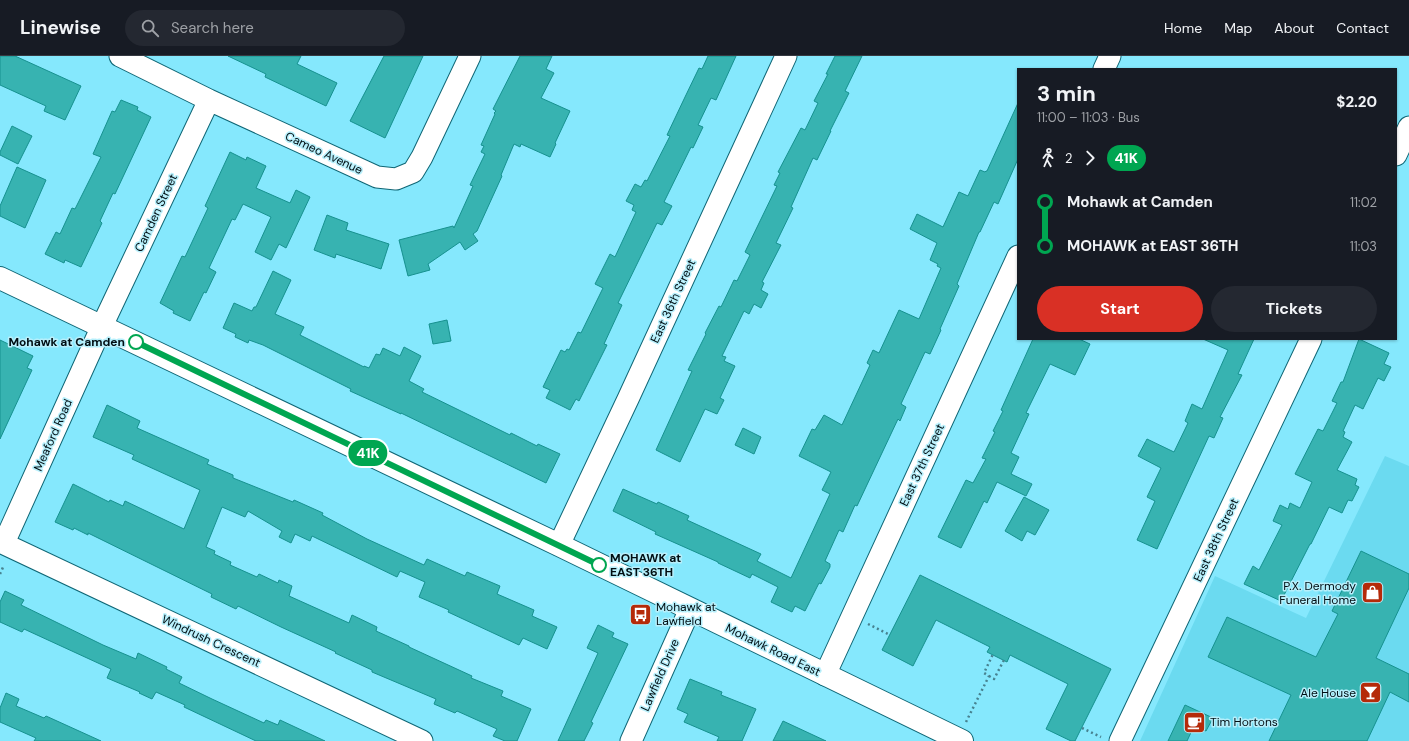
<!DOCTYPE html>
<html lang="en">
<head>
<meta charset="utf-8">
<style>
  :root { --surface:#171b24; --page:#242831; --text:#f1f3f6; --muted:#9ea1a6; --line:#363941; --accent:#d93025 }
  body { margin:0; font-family:"DM Sans",sans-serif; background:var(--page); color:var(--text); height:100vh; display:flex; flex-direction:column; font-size:15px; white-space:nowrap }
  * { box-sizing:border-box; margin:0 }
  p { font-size:13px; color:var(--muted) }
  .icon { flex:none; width:22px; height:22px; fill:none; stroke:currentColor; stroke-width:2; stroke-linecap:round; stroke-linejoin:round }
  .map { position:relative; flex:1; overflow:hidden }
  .drawer { position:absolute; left:1017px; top:12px; width:380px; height:272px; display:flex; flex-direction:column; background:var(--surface); border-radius:0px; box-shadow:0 1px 3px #0004 }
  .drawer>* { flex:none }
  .badge { padding:0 8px; border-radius:13px; font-size:14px; line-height:26px }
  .map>.badge { position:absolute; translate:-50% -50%; box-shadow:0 0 0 2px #fff }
  .legs { display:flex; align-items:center; gap:6px; height:44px; padding:0 20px; font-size:13px }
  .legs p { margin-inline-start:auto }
  .overview { display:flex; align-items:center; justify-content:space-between; height:68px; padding:0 20px }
  h1 { font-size:22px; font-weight:700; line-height:30px }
  .cta { display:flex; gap:8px; margin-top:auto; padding:8px 20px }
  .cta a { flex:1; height:46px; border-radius:24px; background:var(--accent); color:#fff; font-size:16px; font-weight:700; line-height:46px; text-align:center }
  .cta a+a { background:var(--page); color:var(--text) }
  ul { padding:0 20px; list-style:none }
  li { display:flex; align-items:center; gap:14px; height:44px; font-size:15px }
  li i { display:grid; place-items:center; width:6px; height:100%; margin:0 5px; background:currentColor }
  li i::after { content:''; width:10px; height:10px; margin:-5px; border:3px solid; border-radius:50%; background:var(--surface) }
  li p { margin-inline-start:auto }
  li:first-child i { background:linear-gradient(#0000 50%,currentColor 0) }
  li:last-child i { background:linear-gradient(currentColor 50%,#0000 0) }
  header { display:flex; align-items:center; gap:24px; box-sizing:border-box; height:56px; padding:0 20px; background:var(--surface); border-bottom:1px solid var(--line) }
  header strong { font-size:19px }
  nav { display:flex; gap:22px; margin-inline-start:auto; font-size:14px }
  .search { width:280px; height:36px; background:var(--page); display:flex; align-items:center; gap:10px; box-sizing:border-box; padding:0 14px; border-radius:22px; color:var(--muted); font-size:15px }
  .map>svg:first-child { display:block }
</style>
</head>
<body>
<header>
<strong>Linewise</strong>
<div class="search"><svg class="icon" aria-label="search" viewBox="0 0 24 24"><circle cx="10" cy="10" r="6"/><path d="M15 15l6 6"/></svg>Search here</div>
<nav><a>Home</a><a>Map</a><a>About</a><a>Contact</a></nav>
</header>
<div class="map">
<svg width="1409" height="685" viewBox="0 0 1409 685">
  <rect width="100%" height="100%" fill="#85e8fd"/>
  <path fill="#6bdaf0" d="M1385 400 1409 410V685H1140L1215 520 1306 562Z"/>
  <path fill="#37b3b1" stroke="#16918f" d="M0 0H15L81 30 65 64 44 55 46 50 0 29Z
    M228 0H301L297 8 337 27 326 50 265 21 266 18Z
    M384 0H423L385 82 350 65Z
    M520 0H552L546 13 554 17 541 42 570 55 555 87 556 88 550 101 521 88 520 91 514 88 501 119 502 120 477 175 473 178 478 185 465 194 460 186 428 208 430 214 408 220 399 184 453 170 454 172 473 130 470 129 485 98 481 96 484 90 481 89 495 58 494 57 496 55 493 53Z
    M708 0H736L716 44 711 42 698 69 703 71 693 92 691 91 664 146 672 150 662 169 657 167 618 247 622 249 604 288 607 289 579 345 576 343 570 354 546 342 550 334 543 331 561 294 565 296 567 293 569 294 578 276 581 277 603 232 595 228 610 198 615 201 636 156 632 154 634 149 626 145 635 128 641 131 645 124 647 125 670 80 667 79 685 41 699 12 702 13Z
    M835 0H862L845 35 849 37 830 75H831L817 104 813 102 791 151 793 152 776 187 781 189 762 226 764 227 761 234 768 238 761 252 754 248 749 258 744 255 722 300 726 301 724 305 735 310 720 342 724 344 717 358 705 353 680 406 656 394 692 315 688 314 706 278 705 277 719 250 721 251 734 224 737 225 750 199 745 196 777 130 774 129 780 117 778 116 801 72 805 74 818 47 814 45 828 18H826Z
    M121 44 138 51 137 54 151 61 115 138 113 137 100 165 102 167 81 211 65 204 64 207 45 198 56 176 60 178 72 152 75 153 101 101 93 98 112 55 115 56Z
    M1018 47V103L998 148 994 146 980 176H979L957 228 959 230 940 273 941 274 930 298 925 296 901 348 906 351 900 365 898 363 857 450 855 449 843 476 839 474 825 505 830 508V511L821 528 819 527 805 555 795 550 792 556 771 546 778 531 752 518 750 522 718 507V506L655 478 656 476 613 455 623 433 657 448 658 446 689 460 687 464 761 498 757 505 791 522 830 438 822 434 831 416 799 400 812 373 815 374 824 359 842 369 870 309 867 307 873 294 879 297 899 254 919 263 941 212 937 210 938 208 930 204 937 187 910 173 917 158 943 171 959 136 968 140 980 114 985 116 986 115H987Z
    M12 70 32 80 18 108 0 99V96Z
    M230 96 246 104 247 101 266 110 256 132 290 147 296 134 310 141 286 192 279 188 271 204 255 196 271 161 243 148 235 164 232 163 209 212 216 216 206 237 204 236 190 265 173 257 174 255 160 247 182 200 185 201 208 152 205 150Z
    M17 111 46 124 25 172 0 160V150Z
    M327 159 348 167 346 174 389 188 381 213 336 198 335 202 314 194Z
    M273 215 291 224 275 258 304 271 300 279 364 311V310L369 312 376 298 380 299 383 292 400 300 404 291 421 300 409 325 424 333 422 336 510 379 511 377 537 390 538 388 560 398 546 427 401 357V358L350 335 351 333 263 289 249 284 248 287 235 281 236 278 223 272 234 247 252 255 254 251H256Z
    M447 264 451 285 433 288 429 268Z
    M1033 283H1079L1090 288 1075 319 1050 308 1026 357 1029 358 1011 397 1019 401 1011 418 1032 428 1026 440 997 426 987 447 984 445 961 492 938 481 966 424 973 427 986 403 982 402 995 376 993 375 1003 355 1001 354Z
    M1203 283H1254L1238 318 1242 319 1220 361 1223 362 1214 382 1209 380 1157 493 1137 484 1155 445 1147 441 1161 412 1138 400 1147 383 1174 396 1188 367 1185 365 1192 348 1202 353 1228 294Z
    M1359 283 1389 297 1384 308 1391 311 1384 325 1378 322 1363 353 1355 349 1343 375 1345 376 1343 381 1352 386 1337 414 1357 423 1355 429 1359 431 1352 445 1348 444 1342 457 1329 451 1311 488H1310L1281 545 1244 528 1253 510 1259 514 1282 469 1273 465 1280 449 1288 453 1290 447 1300 452 1312 426 1295 418 1318 373 1323 375 1337 347 1332 345 1341 326H1343Z
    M0 284 33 300 27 312 32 314 0 383Z
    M107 349 140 365 137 372 209 404 207 408 233 419V422L293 446 294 444 323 457 322 459 367 483 424 509 427 503 465 520 467 516 500 530 497 538 534 554 532 560 557 571 547 593 523 582 519 589 448 556 449 554 419 541 425 526 400 515 397 521 312 480 310 485 295 478 291 487 279 481 282 475 248 455 245 461 222 451 206 491 215 495 214 498 231 506 230 509 257 521 259 518 278 527 279 524 292 530 289 540 349 567 352 559 377 571 376 575 409 590V591L472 620 471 622 503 635 501 640 531 653 517 685H505L493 680 497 673 457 655 455 657 434 648 436 643 372 616V614L335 597 336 596 281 571 238 550 236 553 211 541 212 538 88 477V479L74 472 73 474 55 466 73 428 109 446 110 444 123 450 125 445 184 473 200 434 132 403 134 399 93 381Z
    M743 372 761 381 754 398 735 389Z
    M1024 441 1049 454 1035 479 1027 475 1022 485 1005 475Z
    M1361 495 1409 518V532L1376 602 1409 618V646L1390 636 1367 685H1269L1291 639 1208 601 1227 561 1316 601 1338 558 1332 555Z
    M920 519 1111 613 1075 685H1071L1046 673 1068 628 1010 599 1007 606 987 596 990 591 936 564 913 610 882 594Z
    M5 535 24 544 21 549 103 589 136 603 138 597 167 611 166 613 182 621 179 627 212 643 264 667 266 664 278 669 280 664 325 685H256L184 651 185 649 156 636 152 643 139 637 140 636 107 622 111 613 24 573 22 576 0 566V546Z
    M598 569 614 577 612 581 628 588 591 666 593 667 584 685H558L598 597 587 592Z
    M690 623 722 636 721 639 756 653 742 685H717L719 681 684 666 688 658 677 653Z
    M6 637 19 643 16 650 44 662 46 660 101 685H34L36 682 0 666V652Z
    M1185 649 1213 662 1206 675 1194 670 1187 685H1168Z
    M783 665 826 685H773Z"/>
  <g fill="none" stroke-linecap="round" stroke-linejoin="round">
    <defs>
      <path id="minor" d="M120 0 209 44 377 121 396 123 413 116 422 101 470 0
        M1104 13 1110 0
        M1396 99 1409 71
        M0 486 422 685
        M4 487 102 270 209 44
        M559 489 628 343 786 0
        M825 619 1018 200
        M631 685 690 553
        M1120 685 1311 283"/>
      <path id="secondary" d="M0 222 559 489 962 685"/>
    </defs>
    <use href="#minor" stroke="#0f6675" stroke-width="23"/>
    <use href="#secondary" stroke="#0f6675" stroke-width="24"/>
    <path stroke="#478290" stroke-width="2.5" stroke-dasharray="2 3" stroke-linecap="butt" d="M0 518 4 509
      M868 568 890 579
      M989 620 994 623 1004 604
      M966 666 989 620 984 617 993 598
      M1082 672 1101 681"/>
    <use href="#minor" stroke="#fff" stroke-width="21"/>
    <use href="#secondary" stroke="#fff" stroke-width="22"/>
  </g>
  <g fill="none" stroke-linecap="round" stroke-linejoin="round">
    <defs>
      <path id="line-1" d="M136 286 599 509"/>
    </defs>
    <use href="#line-1" stroke="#fff" stroke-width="9"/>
    <use href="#line-1" stroke="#00a651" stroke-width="6"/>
  </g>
  <defs>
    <symbol id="shop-square" viewBox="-11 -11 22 22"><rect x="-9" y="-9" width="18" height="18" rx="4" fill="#b52a09" stroke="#b7effb"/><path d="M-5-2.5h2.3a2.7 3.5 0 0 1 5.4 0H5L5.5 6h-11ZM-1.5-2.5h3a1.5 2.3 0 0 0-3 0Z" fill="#fff"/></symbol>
    <symbol id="bus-square" viewBox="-11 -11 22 22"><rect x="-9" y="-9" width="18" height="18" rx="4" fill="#b52a09" stroke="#b7effb"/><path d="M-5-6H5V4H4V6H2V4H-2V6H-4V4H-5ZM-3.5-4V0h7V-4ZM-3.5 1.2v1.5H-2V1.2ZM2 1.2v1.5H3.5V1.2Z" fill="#fff"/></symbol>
    <symbol id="bar-square" viewBox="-11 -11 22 22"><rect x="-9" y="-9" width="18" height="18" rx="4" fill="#b52a09" stroke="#b7effb"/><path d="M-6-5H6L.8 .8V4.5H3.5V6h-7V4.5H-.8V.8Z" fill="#fff"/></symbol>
    <symbol id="cafe-square" viewBox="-11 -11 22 22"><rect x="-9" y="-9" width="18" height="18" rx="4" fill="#b52a09" stroke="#b7effb"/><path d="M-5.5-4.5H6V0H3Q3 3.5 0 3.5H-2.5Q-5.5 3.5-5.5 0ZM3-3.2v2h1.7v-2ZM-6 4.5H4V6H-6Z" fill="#fff"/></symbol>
  </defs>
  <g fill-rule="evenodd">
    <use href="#shop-square" x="1360" y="524" width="25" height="25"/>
    <use href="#bus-square" x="628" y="546" width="25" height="25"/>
    <use href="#bar-square" x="1358" y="624" width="25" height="25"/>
    <use href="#cafe-square" x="1182" y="654" width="25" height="25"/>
  </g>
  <g fill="#fff" stroke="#00a651" stroke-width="2">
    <circle cx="136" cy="286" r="7"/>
    <circle cx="599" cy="509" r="7"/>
  </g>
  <g text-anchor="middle" stroke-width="3" stroke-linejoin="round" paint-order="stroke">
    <g font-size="12" fill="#000e13" stroke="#b7effb">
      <text transform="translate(324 97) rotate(25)" y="4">Cameo Avenue</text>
      <text transform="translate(156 157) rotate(-65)" y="4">Camden Street</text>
      <text transform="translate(673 245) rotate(-65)" y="4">East 36th Street</text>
      <text transform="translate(53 379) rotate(-66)" y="4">Meaford Road</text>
      <text transform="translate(922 409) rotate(-65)" y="4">East 37th Street</text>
      <text transform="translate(1216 484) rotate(-65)" y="4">East 38th Street</text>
      <text transform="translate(211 585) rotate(25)" y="4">Windrush Crescent</text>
      <text transform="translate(773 594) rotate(26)" y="4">Mohawk Road East</text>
      <text transform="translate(660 619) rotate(-66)" y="4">Lawfield Drive</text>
    </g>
    <g font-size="12" font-weight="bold" fill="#000e13" stroke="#b7effb" text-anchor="end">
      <text x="125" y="290">Mohawk at Camden</text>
      <text x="610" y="506" text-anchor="start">MOHAWK at<tspan x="610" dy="14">EAST 36TH</tspan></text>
    </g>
    <g font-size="12" fill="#000e13" stroke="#b7effb" text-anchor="end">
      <text x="1356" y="534">P.X. Dermody<tspan x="1356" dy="14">Funeral Home</tspan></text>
      <text x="656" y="555" text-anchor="start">Mohawk at<tspan x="656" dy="14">Lawfield</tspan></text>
      <text x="1356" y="641">Ale House</text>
      <text x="1210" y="670" text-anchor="start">Tim Hortons</text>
    </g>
  </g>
</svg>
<b class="badge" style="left:368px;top:397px;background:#00a651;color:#fff">41K</b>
<section class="drawer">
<div class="overview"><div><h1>3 min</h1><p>11:00 – 11:03 · Bus</p></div><b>$2.20</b></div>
<div class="legs"><svg class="icon" aria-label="walk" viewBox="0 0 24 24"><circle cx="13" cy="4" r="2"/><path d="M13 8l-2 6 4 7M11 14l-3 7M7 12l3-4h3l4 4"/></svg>2<svg class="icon" aria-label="forward" viewBox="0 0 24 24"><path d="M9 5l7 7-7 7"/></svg><b class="badge" style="background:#00a651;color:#fff">41K</b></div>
<ul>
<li><i style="color:#00a651"></i><b>Mohawk at Camden</b><p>11:02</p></li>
<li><i style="color:#00a651"></i><b>MOHAWK at EAST 36TH</b><p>11:03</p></li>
</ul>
<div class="cta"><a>Start</a><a>Tickets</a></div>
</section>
</div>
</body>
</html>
